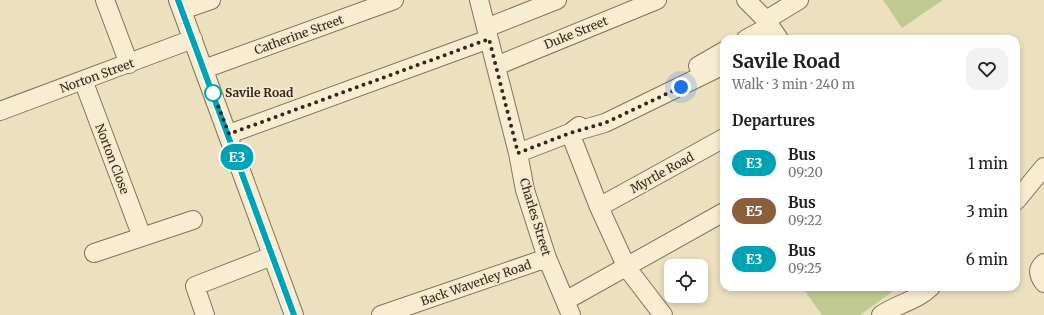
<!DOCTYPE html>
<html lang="en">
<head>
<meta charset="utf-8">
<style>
  :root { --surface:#fff; --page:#f2f2f2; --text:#202124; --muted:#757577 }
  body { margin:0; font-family:Merriweather,serif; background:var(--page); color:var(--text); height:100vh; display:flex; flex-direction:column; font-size:15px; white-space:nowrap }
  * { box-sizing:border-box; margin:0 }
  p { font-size:13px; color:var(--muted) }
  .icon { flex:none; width:22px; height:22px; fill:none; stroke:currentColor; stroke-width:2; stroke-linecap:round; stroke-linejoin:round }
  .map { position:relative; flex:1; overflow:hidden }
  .sheet { position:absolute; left:720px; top:35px; width:300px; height:256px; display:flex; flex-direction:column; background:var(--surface); border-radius:12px; box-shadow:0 2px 6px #0003 }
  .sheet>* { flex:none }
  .badge { padding:0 8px; border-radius:13px; font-size:14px; line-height:26px }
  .tools { position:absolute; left:664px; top:259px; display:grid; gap:8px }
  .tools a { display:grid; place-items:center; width:44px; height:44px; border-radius:8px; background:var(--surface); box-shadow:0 2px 6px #0003; font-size:20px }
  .you { position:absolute; width:20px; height:20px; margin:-10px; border:3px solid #fff; border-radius:50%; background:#1a73e8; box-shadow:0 0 0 6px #1a73e833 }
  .map>.badge { position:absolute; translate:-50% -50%; box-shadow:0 0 0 2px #fff }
  h2 { padding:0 12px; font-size:15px; line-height:36px }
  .round { display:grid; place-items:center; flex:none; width:42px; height:42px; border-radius:12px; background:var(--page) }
  .headline { display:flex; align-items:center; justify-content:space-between; height:68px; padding:0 12px }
  h1 { font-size:19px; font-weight:700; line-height:30px }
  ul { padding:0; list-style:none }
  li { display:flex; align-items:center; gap:12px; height:48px; padding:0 12px }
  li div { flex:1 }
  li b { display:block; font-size:15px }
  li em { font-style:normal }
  li .badge { min-width:44px; font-weight:700; text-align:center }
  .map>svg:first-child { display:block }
</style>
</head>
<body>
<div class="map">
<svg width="1044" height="315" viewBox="0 0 1044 315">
  <rect width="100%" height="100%" fill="#ece0bf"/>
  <path fill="#c1c993" d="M883 0H943L902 28Z
    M802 287H899L860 315H822Z"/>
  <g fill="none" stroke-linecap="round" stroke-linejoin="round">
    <defs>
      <path id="minor" d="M105 0 129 64
        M178 0 294 315
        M479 0 518 153 525 190 547 258 571 315
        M746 0 766 20 779 39
        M182 10 211 0
        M766 20 799 0
        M486 28 557 0
        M746 39 770 26
        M496 66 657 0
        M698 66 724 51
        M204 69 394 0
        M83 80 142 237
        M0 111 193 39
        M229 134 489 39
        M518 153 570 133 579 126
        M1016 201 1044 167
        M599 207 724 138
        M94 253 193 220
        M1044 263C1037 269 1038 275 1044 283
        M565 301 724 212
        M205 315 195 286 272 256
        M381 315 547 258
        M663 315 627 268 599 207 570 133 605 123 724 65
        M881 315C897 304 918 300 931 287"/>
    </defs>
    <use href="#minor" stroke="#847158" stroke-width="20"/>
    <use href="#minor" stroke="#f7edd1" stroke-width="18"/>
  </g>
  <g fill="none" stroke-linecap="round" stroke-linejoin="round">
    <defs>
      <path id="line" d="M178 0 294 315"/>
    </defs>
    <use href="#line" stroke="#fff" stroke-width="9"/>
    <use href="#line" stroke="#00a3b4" stroke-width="6"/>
    <path stroke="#34281c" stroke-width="4" stroke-dasharray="0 7.2" d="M213 93 229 134 489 39 518 153 570 133 605 123 681 87"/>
  </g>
  <circle fill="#fff" stroke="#00a3b4" stroke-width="2" cx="213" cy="93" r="8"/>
  <g text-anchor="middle" stroke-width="3.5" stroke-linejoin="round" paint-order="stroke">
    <g font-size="12" fill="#34281c" stroke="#f4eace">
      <text transform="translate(576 33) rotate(-22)" y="4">Duke Street</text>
      <text transform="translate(299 35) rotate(-20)" y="4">Catherine Street</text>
      <text transform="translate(97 76) rotate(-20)" y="4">Norton Street</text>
      <text transform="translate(112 159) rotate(69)" y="4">Norton Close</text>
      <text transform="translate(662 173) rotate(-29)" y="4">Myrtle Road</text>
      <text transform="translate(535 217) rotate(73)" y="4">Charles Street</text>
      <text transform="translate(476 283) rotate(-19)" y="4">Back Waverley Road</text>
    </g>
    <g font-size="12" font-weight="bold" fill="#34281c" stroke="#f4eace" text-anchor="start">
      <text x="225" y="97">Savile Road</text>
    </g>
  </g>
</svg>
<div class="tools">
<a><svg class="icon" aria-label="locate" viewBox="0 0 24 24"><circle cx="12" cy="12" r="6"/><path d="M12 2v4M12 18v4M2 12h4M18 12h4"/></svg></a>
</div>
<div class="you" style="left:681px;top:87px"></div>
<b class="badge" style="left:237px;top:157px;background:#00a3b4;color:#fff">E3</b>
<section class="sheet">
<div class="headline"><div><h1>Savile Road</h1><p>Walk · 3 min · 240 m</p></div><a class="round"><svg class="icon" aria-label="heart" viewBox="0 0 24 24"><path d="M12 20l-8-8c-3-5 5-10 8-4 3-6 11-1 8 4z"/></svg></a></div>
<h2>Departures</h2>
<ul>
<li><span class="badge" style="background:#00a3b4;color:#fff">E3</span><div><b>Bus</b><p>09:20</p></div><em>1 min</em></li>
<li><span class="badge" style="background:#8b5e3c;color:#fff">E5</span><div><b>Bus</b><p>09:22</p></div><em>3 min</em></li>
<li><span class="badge" style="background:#00a3b4;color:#fff">E3</span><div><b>Bus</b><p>09:25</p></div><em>6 min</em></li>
</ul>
</section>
</div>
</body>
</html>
